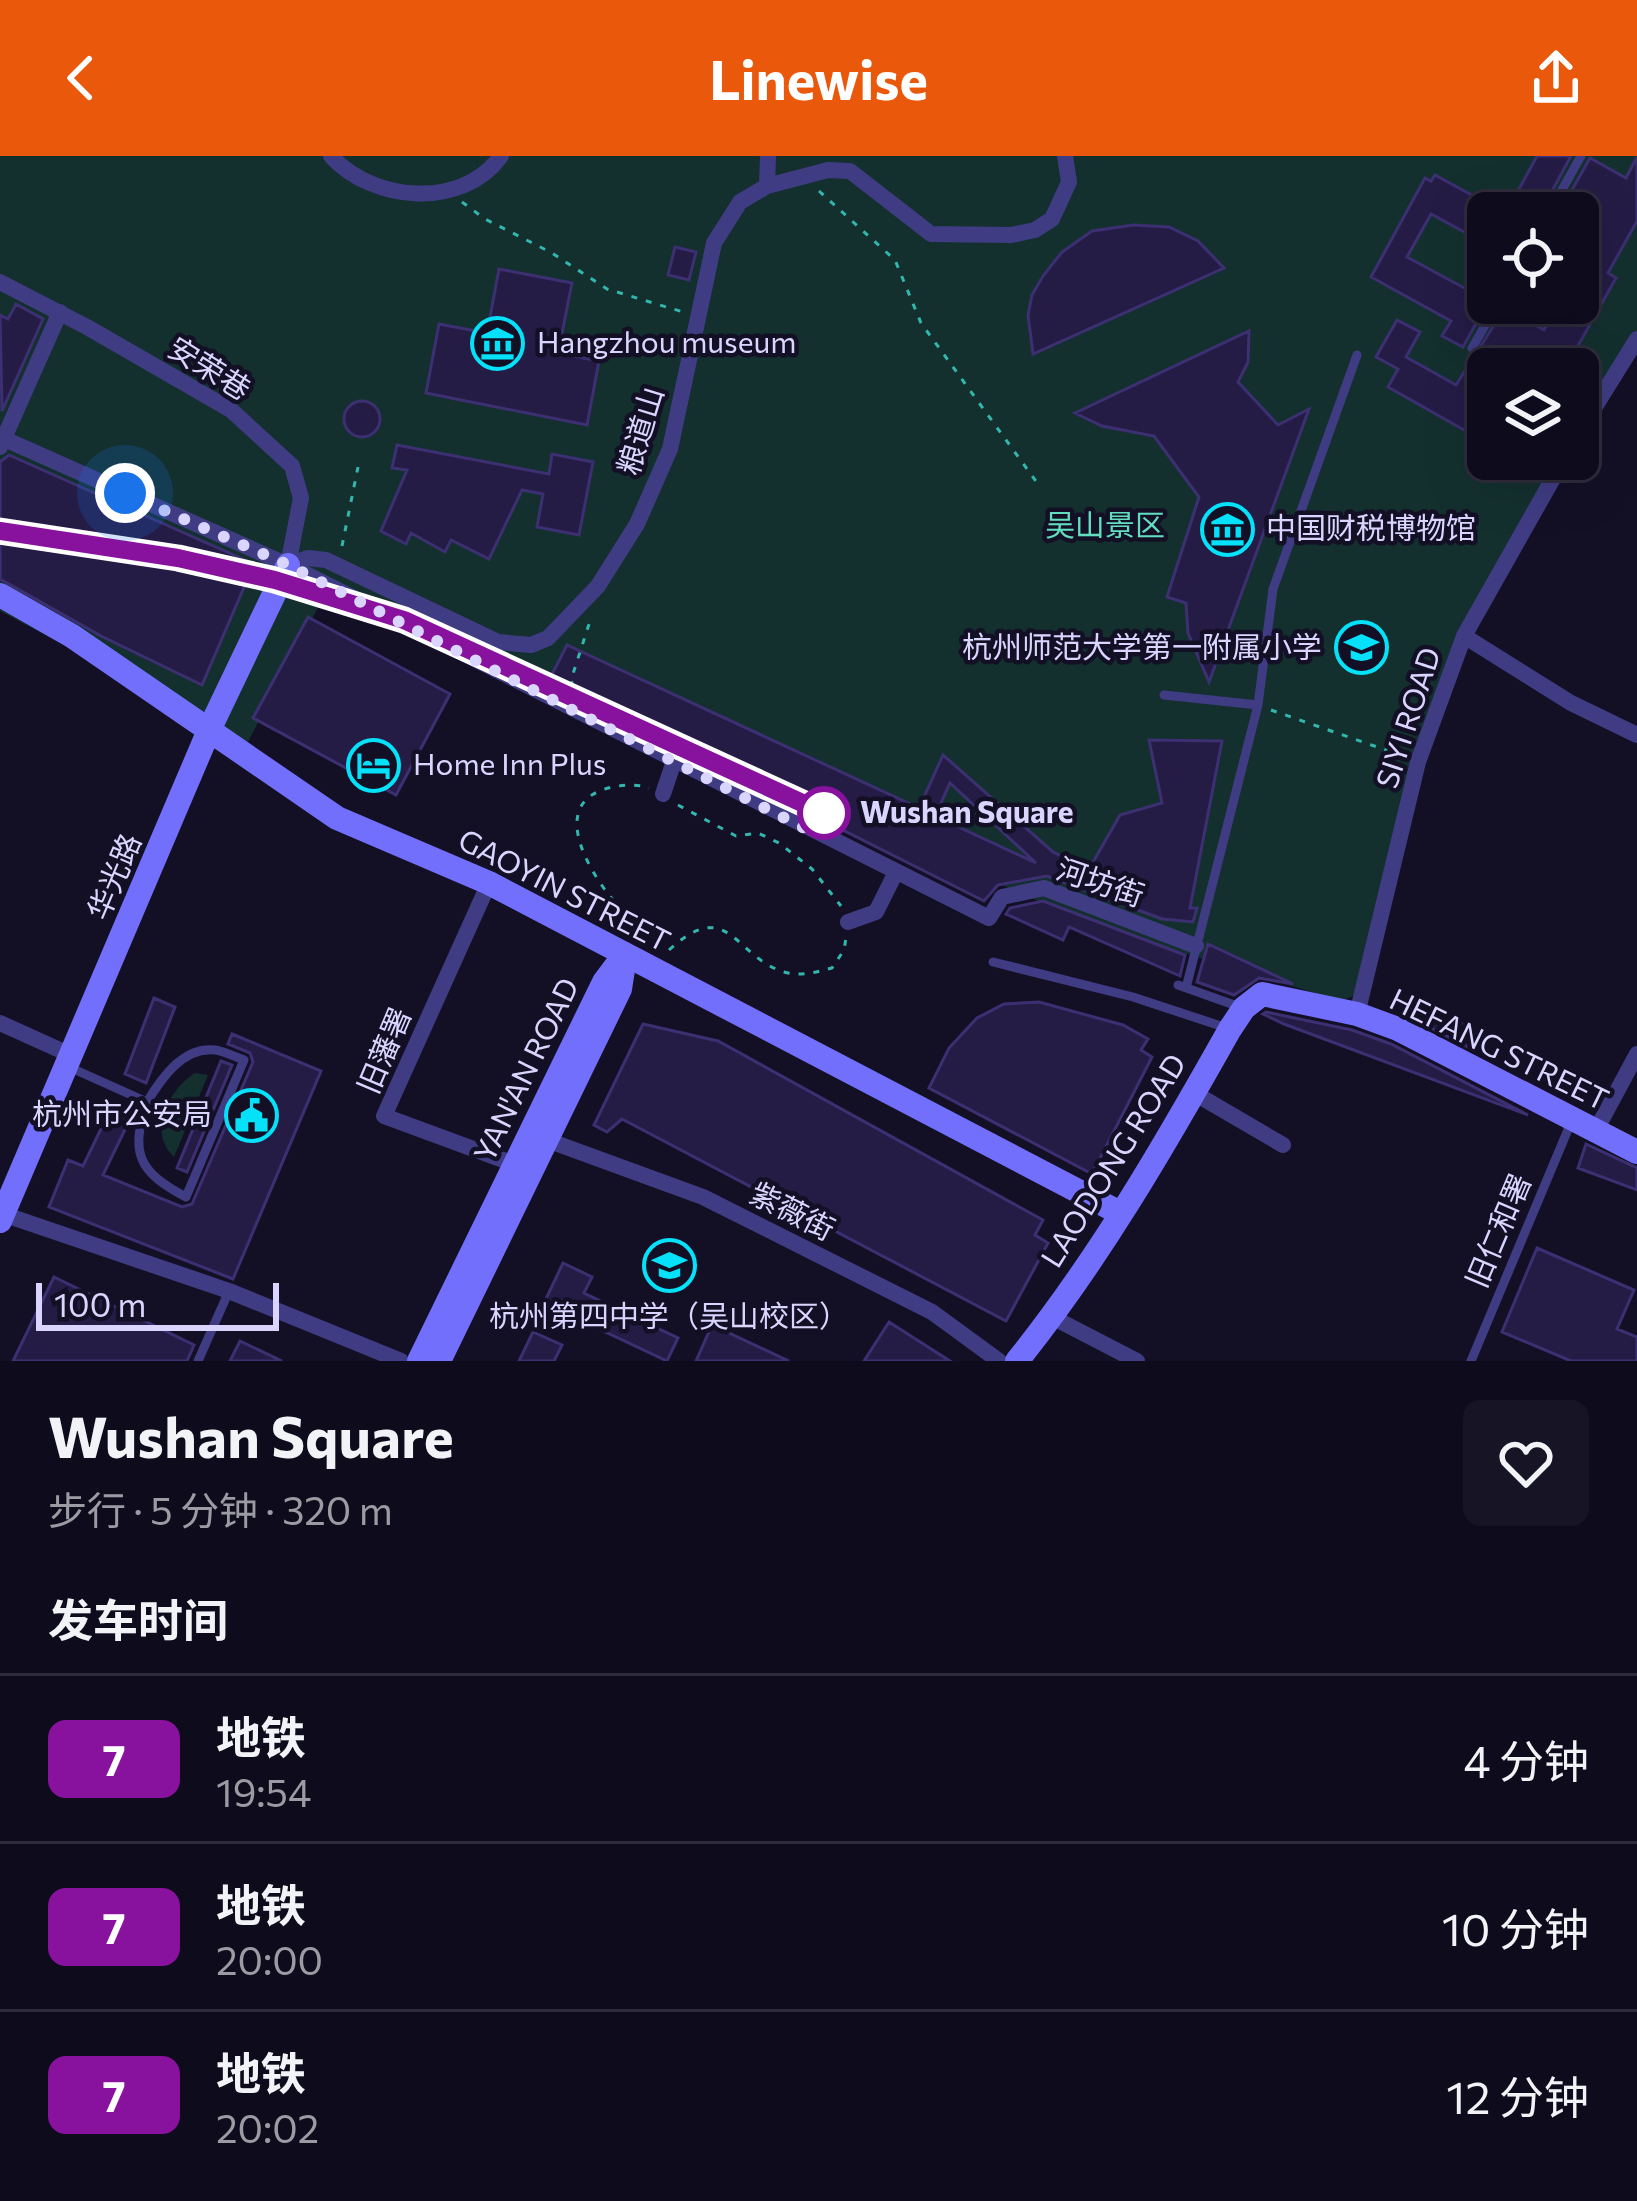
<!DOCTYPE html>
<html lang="zh">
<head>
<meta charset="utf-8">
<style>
  :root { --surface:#0e0c1c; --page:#171525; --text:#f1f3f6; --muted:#9b9ba3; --line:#2e2c3b; --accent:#ea580c }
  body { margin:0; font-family:Commissioner,"Noto Sans SC",sans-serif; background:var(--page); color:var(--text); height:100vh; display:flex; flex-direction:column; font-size:45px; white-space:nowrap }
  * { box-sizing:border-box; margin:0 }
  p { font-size:39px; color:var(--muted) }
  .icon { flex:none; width:66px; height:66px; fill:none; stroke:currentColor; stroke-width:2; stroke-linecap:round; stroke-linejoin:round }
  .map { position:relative; height:1205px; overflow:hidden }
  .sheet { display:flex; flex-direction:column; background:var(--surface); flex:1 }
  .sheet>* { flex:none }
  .badge { padding:0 24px; border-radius:18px; font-size:42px; line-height:78px }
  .fabs { position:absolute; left:1467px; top:36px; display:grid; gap:24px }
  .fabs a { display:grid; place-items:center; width:132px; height:132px; border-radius:18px; background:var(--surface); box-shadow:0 12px 48px #0002,0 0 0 3px var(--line); font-size:60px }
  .scale { position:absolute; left:36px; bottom:30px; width:243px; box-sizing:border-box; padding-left:12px; border:6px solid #dad5fe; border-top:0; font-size:33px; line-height:42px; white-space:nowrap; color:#dad5fe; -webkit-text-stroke:9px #131026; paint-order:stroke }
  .you { position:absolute; width:60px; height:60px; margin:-30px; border:9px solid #fff; border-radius:50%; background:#1a73e8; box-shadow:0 0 0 18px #1a73e833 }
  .map>.badge { position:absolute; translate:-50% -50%; box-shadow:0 0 0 6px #fff }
  h2 { padding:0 48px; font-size:45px; line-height:108px }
  .round { display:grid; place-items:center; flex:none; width:126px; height:126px; border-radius:18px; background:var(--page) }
  .head { display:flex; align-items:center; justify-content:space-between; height:204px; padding:0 48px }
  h1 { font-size:57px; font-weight:700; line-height:90px }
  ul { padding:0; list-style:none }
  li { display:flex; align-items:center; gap:36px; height:168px; padding:0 48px; border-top:3px solid var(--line) }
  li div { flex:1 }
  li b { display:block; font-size:45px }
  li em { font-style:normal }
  li .badge { min-width:132px; font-weight:700; text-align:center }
  header { display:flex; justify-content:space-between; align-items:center; height:156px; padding:0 48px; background:var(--accent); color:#fff; font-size:54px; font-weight:700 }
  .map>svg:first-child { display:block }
</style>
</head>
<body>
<header><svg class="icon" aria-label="back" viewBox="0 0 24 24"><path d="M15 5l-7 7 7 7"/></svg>Linewise<svg class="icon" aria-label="share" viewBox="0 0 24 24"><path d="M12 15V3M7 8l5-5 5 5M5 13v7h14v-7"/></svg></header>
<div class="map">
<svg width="1637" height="1205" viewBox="0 0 1637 1205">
  <rect width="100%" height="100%" fill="#131026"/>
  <path fill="#13302f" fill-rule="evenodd" d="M0 0H1637V184L1578 286V213H1488V303H1568L1434 546 1365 835 1341 845 1093 769 327 434 248 586 0 455ZM1488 57H1578V147H1488Z
    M195 917 208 919 174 1001C147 976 168 934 195 917Z"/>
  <path fill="#251c46" stroke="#3c2f72" stroke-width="3" fill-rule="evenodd" d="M1537 0H1571L1540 57H1506Z
    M1637 1V65L1608 117 1616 122 1565 213H1535L1507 197 1498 213H1488V265L1474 257 1464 274 1388 231 1398 213 1376 201 1397 164 1420 176 1406 201 1456 229 1505 152 1544 174 1559 147H1578V57H1559L1590 2 1626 22Z
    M1435 19 1488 48V89L1431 58 1407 101 1468 134 1488 98V146L1463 191 1442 180 1451 165 1371 121 1425 22 1431 25Z
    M1133 69 1169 71 1198 85 1224 112 1033 198 1028 159 1032 139 1043 120 1062 96 1092 75Z
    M675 91 696 96 689 124 668 119Z
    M499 113 572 127 558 197 599 205 587 269 426 237 439 168 487 177Z
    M16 148 43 163 2 255 0 159 8 163Z
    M1249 175 1248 206 1238 226 1278 269 1309 253 1209 526 1188 477 1186 447 1167 441 1199 341 1154 280 1102 270 1075 257Z
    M344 263a18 18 0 1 1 36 0a18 18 0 1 1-36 0Z
    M397 289 549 318 552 298 593 306 579 379 537 371 543 338 522 334 489 403 451 384 445 396 411 377 406 388 381 375 407 314 392 312Z
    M9 299 254 408 202 529 101 480 0 423V306Z
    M308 461 450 538 396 639 253 562Z
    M567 489 919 652 943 599 1053 696 1089 713 1120 659 1162 647 1149 584 1222 585 1190 752H1197L1193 766 1162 763 1047 720 998 729 984 745 548 526ZM950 627 1036 707 935 660Z
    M1043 745 1185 799 1180 820 1069 771 1063 784 1006 758 1010 752Z
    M1208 788 1287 825 1293 828 1259 822 1234 839 1197 826Z
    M154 842 175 851 146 927 125 918Z
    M1410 844 1476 874 1468 891 1404 858Z
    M1039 846 1123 869 1148 883 1141 894 1152 901 1092 1018 929 932 949 892 977 862 1004 848Z
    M1266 856 1352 874 1391 888 1528 959 1284 868 1263 858Z
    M643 868 718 885 1043 1064 1035 1079 1048 1087 1006 1165 622 963 607 976 594 969Z
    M232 878 321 915 233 1123 49 1051 68 1004 83 1010 114 946 134 955 103 1019 182 1051 192 1048 253 906 250 897 228 888Z
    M221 905 232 909 187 1016 177 1012Z
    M1586 988 1637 1012V1034L1578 1012Z
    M1537 1092 1634 1134 1617 1173 1637 1181V1205H1571L1502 1176Z
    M563 1107 592 1121 584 1137 678 1182 667 1205 544 1147Z
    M54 1121 194 1189 187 1205H13Z
    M889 1166 950 1205H864Z
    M712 1169 789 1205H696Z
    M533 1176 562 1189 554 1205H519Z
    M240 1185 282 1205H230Z"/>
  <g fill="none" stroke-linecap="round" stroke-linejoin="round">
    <path stroke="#32b6ae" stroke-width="3" stroke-dasharray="6 9" stroke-linecap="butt" d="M819 35 895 104 921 167 1038 328
      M462 46 485 63 552 97 607 133 683 156
      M342 390 358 311
      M573 531 571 524 590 465
      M1271 554 1403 600
      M678 649 736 680 758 677 779 687 812 713 841 750
      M617 772 621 753C596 727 547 654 602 634 616 629 635 627 649 632
      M669 794C729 739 734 801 784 816 801 821 816 816 832 812L844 794 846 782"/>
    <path stroke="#3f3c84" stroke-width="9" d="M1549 57 1581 0
      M1472 192 1498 147
      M1164 539 1258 549
      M993 806 1133 841 1230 873
      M1178 829 1240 851
      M1186 832 1258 549 1273 433 1357 199
      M69 911 147 946C130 997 138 1016 186 1041L244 904C235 901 224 895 215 894 183 890 161 923 147 946
      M198 1205 229 1135
      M1471 1205 1572 964"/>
    <path stroke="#3f3c84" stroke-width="16" d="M331 0C373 46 462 54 501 0
      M767 30 768 0
      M0 126 87 171 231 254 292 310 301 342 288 409
      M1578 278 1637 183
      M0 281 288 409 989 762 1002 741 1044 732 1196 790
      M0 291 60 156
      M288 409 308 402 326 404 498 486 531 489 548 482 598 430 637 368 670 293 714 87 740 46 767 30 828 14 850 15 931 78 1011 79 1035 74 1052 63 1069 26 1065 0
      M1464 480 1571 547 1637 579
      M663 638 672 611
      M489 727 384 960 514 1008
      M848 766 876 756 895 718
      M1357 858 1418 606 1464 480 1564 303
      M0 867 73 900
      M1194 937 1283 989
      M1595 976 1637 898
      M547 984 703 1041 932 1156 999 1205
      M0 1057 229 1135 401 1205
      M1052 1161 1137 1205"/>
    <path stroke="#726ffc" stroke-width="24" d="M0 439 72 480 337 662 489 727 1120 1057
      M0 1065 210 572 288 409
      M419 1205 604 826 625 798
      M439 1205 620 833 625 801
      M1017 1205C1099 1103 1166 987 1230 873L1244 852 1262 838 1357 858 1398 873 1637 996"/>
  </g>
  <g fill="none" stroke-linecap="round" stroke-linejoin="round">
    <defs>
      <path id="line" d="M0 375 178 402 275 424 404 464 824 657"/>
    </defs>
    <use href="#line" stroke="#fff" stroke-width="27"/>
    <use href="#line" stroke="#88129e" stroke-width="18"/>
    <path stroke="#dad5fe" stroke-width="12" stroke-dasharray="0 21.6" d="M125 337 288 409 812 676 824 657"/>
  </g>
  <defs>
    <symbol id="museum-ring" viewBox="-11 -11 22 22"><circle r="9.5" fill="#131026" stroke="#06e1fa" stroke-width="1.5"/><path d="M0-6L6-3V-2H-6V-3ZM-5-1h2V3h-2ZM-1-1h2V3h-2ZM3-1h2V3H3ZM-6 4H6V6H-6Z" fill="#06e1fa"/></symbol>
    <symbol id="school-ring" viewBox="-11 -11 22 22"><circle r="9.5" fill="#131026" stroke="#06e1fa" stroke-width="1.5"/><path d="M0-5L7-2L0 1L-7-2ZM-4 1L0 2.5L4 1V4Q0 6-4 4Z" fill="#06e1fa"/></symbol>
    <symbol id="hotel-ring" viewBox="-11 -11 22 22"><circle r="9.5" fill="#131026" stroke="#06e1fa" stroke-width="1.5"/><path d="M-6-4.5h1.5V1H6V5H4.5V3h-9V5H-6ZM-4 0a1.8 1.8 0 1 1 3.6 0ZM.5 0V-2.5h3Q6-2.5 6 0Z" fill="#06e1fa"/></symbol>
    <symbol id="civic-ring" viewBox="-11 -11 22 22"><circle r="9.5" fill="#131026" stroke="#06e1fa" stroke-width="1.5"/><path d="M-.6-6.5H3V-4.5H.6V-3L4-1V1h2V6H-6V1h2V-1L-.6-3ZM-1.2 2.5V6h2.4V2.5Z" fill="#06e1fa"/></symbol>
  </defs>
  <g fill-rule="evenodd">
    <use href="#museum-ring" x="468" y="158" width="59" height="59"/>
    <use href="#museum-ring" x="1198" y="344" width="59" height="59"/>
    <use href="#school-ring" x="1332" y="462" width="59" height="59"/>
    <use href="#hotel-ring" x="344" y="580" width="59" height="59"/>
    <use href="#civic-ring" x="222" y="930" width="59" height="59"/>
    <use href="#school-ring" x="640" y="1080" width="59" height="59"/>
  </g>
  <circle fill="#fff" stroke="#88129e" stroke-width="6" cx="824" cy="657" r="24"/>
  <g text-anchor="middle" stroke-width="9" stroke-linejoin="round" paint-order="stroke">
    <g font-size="30" fill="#dad5fe" stroke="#131026" text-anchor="start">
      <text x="537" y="197">Hangzhou museum</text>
      <text x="1266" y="383">中国财税博物馆</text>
      <text x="1322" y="502" text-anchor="end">杭州师范大学第一附属小学</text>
      <text x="413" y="619">Home Inn Plus</text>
      <text x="212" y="969" text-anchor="end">杭州市公安局</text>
      <text x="669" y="1171" text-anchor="middle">杭州第四中学（吴山校区）</text>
    </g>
    <g font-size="30" fill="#dad5fe" stroke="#131026">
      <text transform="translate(209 213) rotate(32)" y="10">安荣巷</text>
      <text transform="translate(641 275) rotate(-73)" y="10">粮道山</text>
      <text transform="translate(1409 562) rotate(-72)" y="10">SIYI ROAD</text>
      <text transform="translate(115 721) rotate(-67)" y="10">华光路</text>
      <text transform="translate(1100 727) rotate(19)" y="10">河坊街</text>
      <text transform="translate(564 735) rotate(27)" y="10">GAOYIN STREET</text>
      <text transform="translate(1499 894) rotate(26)" y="10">HEFANG STREET</text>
      <text transform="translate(385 895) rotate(-67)" y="10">旧藩署</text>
      <text transform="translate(527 914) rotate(-64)" y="10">YAN'AN ROAD</text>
      <text transform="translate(1114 1005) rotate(-58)" y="10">LAODONG ROAD</text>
      <text transform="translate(792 1056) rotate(27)" y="10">紫薇街</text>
      <text transform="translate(1499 1075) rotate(-67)" y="10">旧仁和署</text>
    </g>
    <g font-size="30" fill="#62ddbf" stroke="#131026">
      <text x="1105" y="380">吴山景区</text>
    </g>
    <g font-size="30" font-weight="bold" fill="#dad5fe" stroke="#131026" text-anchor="start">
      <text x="860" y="667">Wushan Square</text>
    </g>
  </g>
</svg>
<div class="fabs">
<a><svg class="icon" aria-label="locate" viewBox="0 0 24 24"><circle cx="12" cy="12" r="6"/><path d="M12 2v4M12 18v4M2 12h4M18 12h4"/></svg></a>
<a><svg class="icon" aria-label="layers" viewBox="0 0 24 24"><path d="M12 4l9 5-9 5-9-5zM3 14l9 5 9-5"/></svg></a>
</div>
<div class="scale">100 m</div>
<div class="you" style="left:125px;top:337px"></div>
</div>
<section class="sheet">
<div class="head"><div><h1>Wushan Square</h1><p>步行 · 5 分钟 · 320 m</p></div><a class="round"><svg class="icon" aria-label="heart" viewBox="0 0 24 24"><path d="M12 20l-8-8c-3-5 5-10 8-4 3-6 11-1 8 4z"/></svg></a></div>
<h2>发车时间</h2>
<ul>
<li><span class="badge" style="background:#88129e;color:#fff">7</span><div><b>地铁</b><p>19:54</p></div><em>4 分钟</em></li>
<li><span class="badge" style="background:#88129e;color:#fff">7</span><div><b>地铁</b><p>20:00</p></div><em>10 分钟</em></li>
<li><span class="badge" style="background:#88129e;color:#fff">7</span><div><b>地铁</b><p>20:02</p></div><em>12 分钟</em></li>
</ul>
</section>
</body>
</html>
